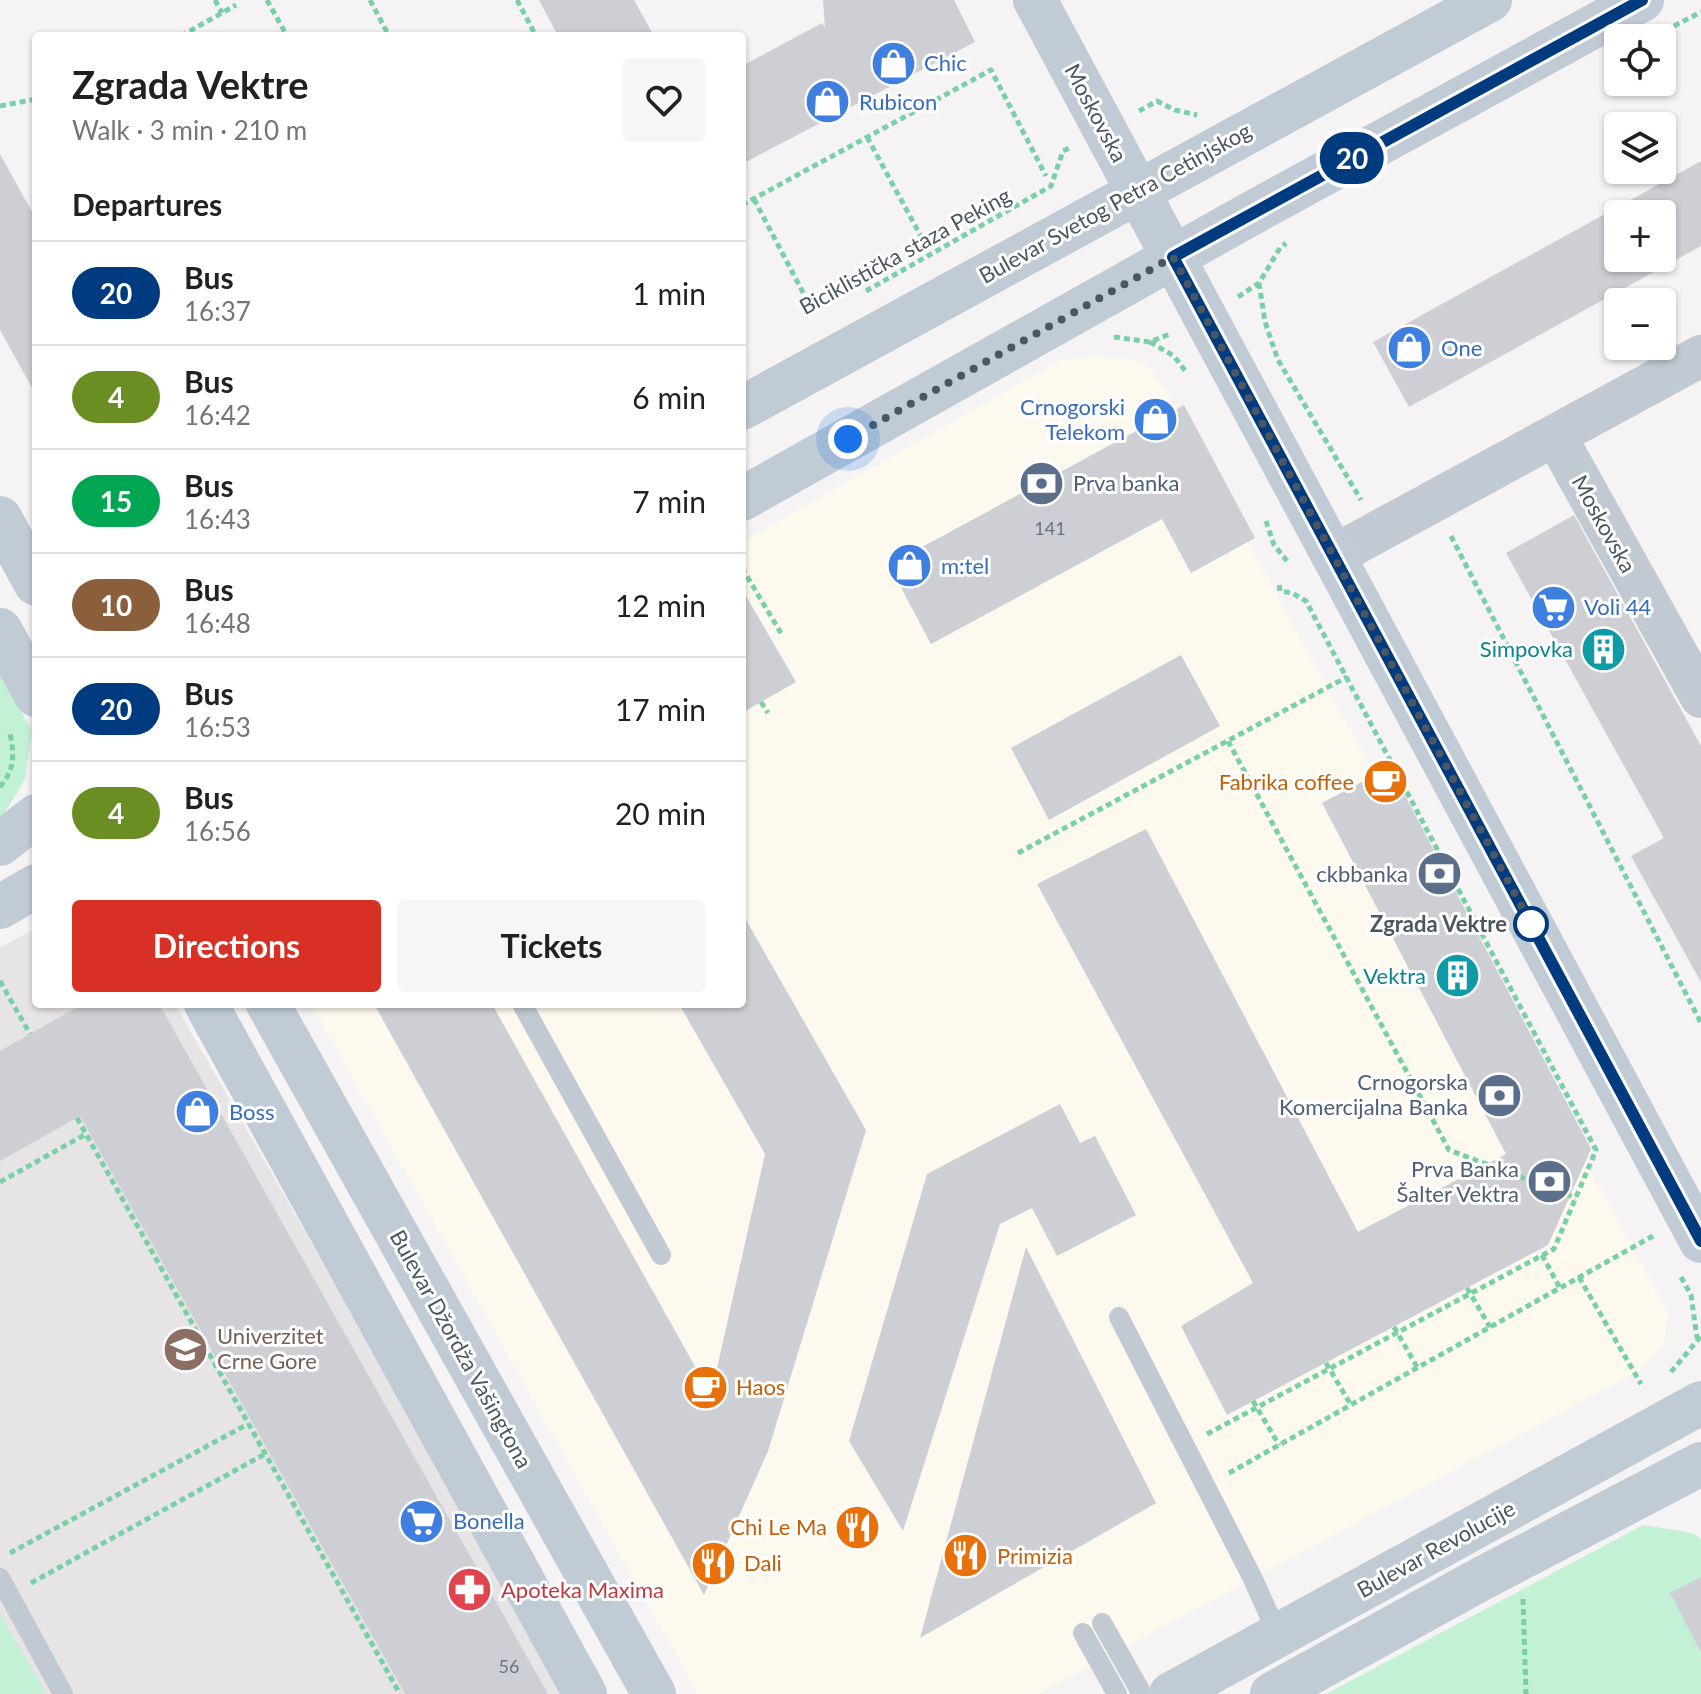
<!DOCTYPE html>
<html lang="en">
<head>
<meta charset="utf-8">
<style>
  :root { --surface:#fff; --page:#f6f6f6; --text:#202124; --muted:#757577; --line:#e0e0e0; --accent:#d93025 }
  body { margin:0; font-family:Lato,sans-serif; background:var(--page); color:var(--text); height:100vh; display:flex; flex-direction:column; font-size:30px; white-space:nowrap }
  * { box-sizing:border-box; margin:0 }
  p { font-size:26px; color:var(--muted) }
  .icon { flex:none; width:44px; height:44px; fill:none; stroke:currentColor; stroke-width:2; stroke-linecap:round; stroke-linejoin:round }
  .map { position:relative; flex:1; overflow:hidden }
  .details { position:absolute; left:32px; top:32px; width:714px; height:976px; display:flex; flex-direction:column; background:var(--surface); border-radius:8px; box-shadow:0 2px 6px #0004 }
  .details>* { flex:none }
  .badge { padding:0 16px; border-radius:26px; font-size:28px; line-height:52px }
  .fabs { position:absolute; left:1604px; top:24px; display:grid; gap:16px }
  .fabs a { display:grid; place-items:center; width:72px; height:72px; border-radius:8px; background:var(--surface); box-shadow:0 2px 6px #0004; font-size:40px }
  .you { position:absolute; width:40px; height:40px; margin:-20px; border:6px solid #fff; border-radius:50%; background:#1a73e8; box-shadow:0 0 0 12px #1a73e833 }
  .map>.badge { position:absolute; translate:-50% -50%; box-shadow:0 0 0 4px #fff }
  h2 { padding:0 40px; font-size:30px; line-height:72px }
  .round { display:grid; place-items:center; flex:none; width:84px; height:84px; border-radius:8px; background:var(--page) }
  .overview { display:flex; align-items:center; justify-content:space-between; height:136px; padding:0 40px }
  h1 { font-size:38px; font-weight:700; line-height:60px }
  .button { display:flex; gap:16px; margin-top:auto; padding:16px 40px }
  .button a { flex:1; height:92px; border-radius:8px; background:var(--accent); color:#fff; font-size:32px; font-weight:700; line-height:92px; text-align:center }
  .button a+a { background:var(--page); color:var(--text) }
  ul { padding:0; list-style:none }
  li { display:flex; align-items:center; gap:24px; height:104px; padding:0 40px; border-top:2px solid var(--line) }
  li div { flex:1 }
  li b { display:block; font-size:30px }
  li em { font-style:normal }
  li .badge { min-width:88px; font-weight:700; text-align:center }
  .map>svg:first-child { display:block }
</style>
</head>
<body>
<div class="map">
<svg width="1701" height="1694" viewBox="0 0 1701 1694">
  <rect width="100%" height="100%" fill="#f5f3f3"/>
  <path fill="#fdf9ef" d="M1092 356 1134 359 1151 370 1165 390 1668 1313 1664 1342 1639 1371 1038 1694H698L311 1004H742V542L1061 360Z"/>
  <path fill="#e6e4e5" d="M36 928V1004H175L569 1694H0V948Z"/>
  <path fill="#c3f1d5" d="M0 674 32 731 25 779 0 821Z
    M1643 1525 1693 1533 1701 1539V1694H1326Z
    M0 1614 46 1694H0Z"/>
  <path fill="#cdcfd5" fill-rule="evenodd" d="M539 0H634L654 36H558Z
    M823 0H954L975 42 742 164V66L822 23 825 28Z
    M0 154 36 219V395L0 330Z
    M1701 161V246L1409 407 1373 342ZM1618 214H1662V258H1618Z
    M1184 405 1255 538 1191 573 1162 519 931 644 889 565Z
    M1574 515 1701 746V982L1631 856 1664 838 1506 553Z
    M742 589 796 682 742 713Z
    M1181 655 1220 726 1049 820 1011 748Z
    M1390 767 1591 1149 1548 1245 1227 1415 1181 1326 1253 1283 1037 884 1146 829 1358 1232 1506 1154 1322 803Z
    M742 913 866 1130 768 1451 704 1595 374 1004H492L711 1395 765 1154 679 1004H742Z
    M83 1004H159L548 1694H405L80 1116 0 1161V1051Z
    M1060 1104 1080 1143 1095 1136 1136 1215 1057 1256 1032 1208 1000 1224 903 1531 849 1441 927 1174Z
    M1026 1247 1156 1503 920 1638Z
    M1701 1577V1652L1670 1593Z"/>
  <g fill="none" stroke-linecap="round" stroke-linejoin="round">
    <path stroke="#7ad0a6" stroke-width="5" stroke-dasharray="6 4" stroke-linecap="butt" d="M215 0 222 13
      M267 0 287 36
      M370 0 389 36
      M517 0 536 36
      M1674 26 1701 12
      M181 36 236 5
      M0 106 36 99
      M1139 111 1157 101 1175 110 1197 115
      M867 137 924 242
      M754 199 809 304
      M742 205 991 70 1046 176
      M1259 283 1265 322 1278 360 1361 500
      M866 291 1051 186 1063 151 1071 147
      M1238 297 1259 283 1280 248 1286 243
      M1114 337 1150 342 1170 334
      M1150 342 1174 356 1186 372
      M1266 521 1274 545 1287 561
      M1451 536 1701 1023
      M742 568 781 633
      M761 702 768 713
      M1228 741 1449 1150 1576 1198
      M0 787C14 770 15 756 10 734
      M1018 853 1347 677
      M0 981 30 1034
      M77 1118 400 1694
      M0 1182 86 1134
      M1542 1255 1560 1288
      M1579 1277 1641 1384
      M1681 1277 1691 1295 1697 1338
      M1467 1288 1490 1327
      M1394 1327 1417 1367
      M1326 1363 1351 1405
      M1671 1372 1701 1336
      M1253 1401 1279 1445
      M1207 1434 1554 1249 1596 1150 1306 601 1292 593 1280 591 1279 584
      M1229 1473 1653 1236
      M10 1553 248 1424
      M31 1583 265 1454
      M1523 1599 1526 1694"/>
    <path stroke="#c1cad2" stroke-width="20" d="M522 1004 661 1255
      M1119 1317 1252 1577 1279 1637
      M0 1578 63 1694
      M1102 1623 1142 1694
      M1083 1633 1117 1694"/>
    <path stroke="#c1cad2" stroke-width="42" d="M1555 435 1701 697
      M1333 556 1701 356"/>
    <path stroke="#c1cbd6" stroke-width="44" d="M1035 0 1701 1241
      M742 408 1490 0
      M742 499 1261 208 1642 0
      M0 518 36 584
      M0 630 36 695
      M0 844 36 816
      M0 907 36 886
      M206 1004 585 1694
      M268 1004 654 1694
      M1171 1694 1701 1403
      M1272 1694 1481 1579 1701 1464"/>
  </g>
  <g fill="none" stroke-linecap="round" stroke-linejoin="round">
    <defs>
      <path id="line" d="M1642 0 1173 257 1701 1241"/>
    </defs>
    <use href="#line" stroke="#fff" stroke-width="18"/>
    <use href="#line" stroke="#003b80" stroke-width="12"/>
    <path stroke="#4a5661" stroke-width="8" stroke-dasharray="0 14.4" d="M848 439 1173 257 1531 924"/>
  </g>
  <defs>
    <symbol id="shop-disc" viewBox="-11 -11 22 22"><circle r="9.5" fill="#3f7fe0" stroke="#fff"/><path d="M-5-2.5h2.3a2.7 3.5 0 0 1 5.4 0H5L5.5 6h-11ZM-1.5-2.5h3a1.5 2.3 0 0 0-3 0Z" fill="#fff"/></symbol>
    <symbol id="bank-disc" viewBox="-11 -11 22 22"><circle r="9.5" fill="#5c6f8a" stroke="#fff"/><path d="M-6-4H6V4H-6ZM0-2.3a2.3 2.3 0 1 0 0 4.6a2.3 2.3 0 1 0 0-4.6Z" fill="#fff"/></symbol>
    <symbol id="supermarket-disc" viewBox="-11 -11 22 22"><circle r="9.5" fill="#3f7fe0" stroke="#fff"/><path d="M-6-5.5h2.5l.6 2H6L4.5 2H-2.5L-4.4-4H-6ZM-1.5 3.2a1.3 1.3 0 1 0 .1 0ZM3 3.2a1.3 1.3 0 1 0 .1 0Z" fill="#fff"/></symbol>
    <symbol id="building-disc" viewBox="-11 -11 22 22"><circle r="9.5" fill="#0f9aa8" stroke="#fff"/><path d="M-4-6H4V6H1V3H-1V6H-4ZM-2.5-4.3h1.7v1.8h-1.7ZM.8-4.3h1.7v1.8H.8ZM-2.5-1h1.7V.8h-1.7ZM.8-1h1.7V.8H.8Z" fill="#fff"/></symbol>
    <symbol id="cafe-disc" viewBox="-11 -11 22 22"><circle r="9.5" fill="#e8710a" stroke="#fff"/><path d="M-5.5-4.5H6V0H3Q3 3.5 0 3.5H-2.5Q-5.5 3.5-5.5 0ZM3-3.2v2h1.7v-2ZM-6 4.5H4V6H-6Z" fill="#fff"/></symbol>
    <symbol id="university-disc" viewBox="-11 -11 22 22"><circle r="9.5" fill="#8d6e63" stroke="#fff"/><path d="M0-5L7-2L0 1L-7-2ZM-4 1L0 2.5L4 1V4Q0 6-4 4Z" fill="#fff"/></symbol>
    <symbol id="restaurant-disc" viewBox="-11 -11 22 22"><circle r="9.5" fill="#e8710a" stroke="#fff"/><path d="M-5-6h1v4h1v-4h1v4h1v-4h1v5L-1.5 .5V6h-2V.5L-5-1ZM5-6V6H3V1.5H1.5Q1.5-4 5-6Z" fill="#fff"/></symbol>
    <symbol id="pharmacy-disc" viewBox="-11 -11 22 22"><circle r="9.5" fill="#e0444e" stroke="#fff"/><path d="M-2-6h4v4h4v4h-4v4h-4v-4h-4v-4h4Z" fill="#fff"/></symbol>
  </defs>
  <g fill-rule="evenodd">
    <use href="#shop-disc" x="868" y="38" width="51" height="51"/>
    <use href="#shop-disc" x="802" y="76" width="51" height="51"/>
    <use href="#shop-disc" x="1384" y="322" width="51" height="51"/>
    <use href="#shop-disc" x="1130" y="394" width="51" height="51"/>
    <use href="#bank-disc" x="1016" y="458" width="51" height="51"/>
    <use href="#shop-disc" x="884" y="540" width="51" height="51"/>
    <use href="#supermarket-disc" x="1528" y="582" width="51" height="51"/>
    <use href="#building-disc" x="1578" y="624" width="51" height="51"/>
    <use href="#cafe-disc" x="1360" y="756" width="51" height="51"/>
    <use href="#bank-disc" x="1414" y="848" width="51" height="51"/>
    <use href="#building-disc" x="1432" y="950" width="51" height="51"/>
    <use href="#bank-disc" x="1474" y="1070" width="51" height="51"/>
    <use href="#shop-disc" x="172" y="1086" width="51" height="51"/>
    <use href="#bank-disc" x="1524" y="1156" width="51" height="51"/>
    <use href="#university-disc" x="160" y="1324" width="51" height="51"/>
    <use href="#cafe-disc" x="680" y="1362" width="51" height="51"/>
    <use href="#supermarket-disc" x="396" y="1496" width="51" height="51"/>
    <use href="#restaurant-disc" x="832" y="1502" width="51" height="51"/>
    <use href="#restaurant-disc" x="940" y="1530" width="51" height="51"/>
    <use href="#restaurant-disc" x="688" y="1538" width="51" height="51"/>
    <use href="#pharmacy-disc" x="444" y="1564" width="51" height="51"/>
  </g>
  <circle fill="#fff" stroke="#003b80" stroke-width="4" cx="1531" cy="924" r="16"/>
  <g text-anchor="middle" stroke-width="6" stroke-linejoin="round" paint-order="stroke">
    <g font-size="18" fill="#6b747e">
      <text x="1050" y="535">141</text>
      <text x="509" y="1673">56</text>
    </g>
    <g font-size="22" fill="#366cbe" stroke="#fff" text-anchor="start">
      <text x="924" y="71">Chic</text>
      <text x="859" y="110">Rubicon</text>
      <text x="1441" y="356">One</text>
      <text x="1125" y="415" text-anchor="end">Crnogorski<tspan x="1125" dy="25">Telekom</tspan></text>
      <text x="941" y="574">m:tel</text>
      <text x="1584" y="615">Voli 44</text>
      <text x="229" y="1120">Boss</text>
      <text x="453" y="1529">Bonella</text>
    </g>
    <g font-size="22" fill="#4a5661" stroke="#fff">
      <text transform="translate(1096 113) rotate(62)" y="8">Moskovska</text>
      <text transform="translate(1115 203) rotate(-29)" y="8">Bulevar Svetog Petra Cetinjskog</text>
      <text transform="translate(905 251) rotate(-29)" y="8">Biciklistička staza Peking</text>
      <text transform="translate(1604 524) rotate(61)" y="8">Moskovska</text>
      <text transform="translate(461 1349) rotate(61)" y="8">Bulevar Džordža Vašingtona</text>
      <text transform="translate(1436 1549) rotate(-29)" y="8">Bulevar Revolucije</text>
    </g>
    <g font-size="22" fill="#4e5e75" stroke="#fff" text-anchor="end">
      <text x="1073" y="491" text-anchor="start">Prva banka</text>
      <text x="1408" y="882">ckbbanka</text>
      <text x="1468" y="1090">Crnogorska<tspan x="1468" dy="25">Komercijalna Banka</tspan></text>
      <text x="1519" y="1177">Prva Banka<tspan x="1519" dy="25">Šalter Vektra</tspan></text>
    </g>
    <g font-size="22" fill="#0d838f" stroke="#fff" text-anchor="end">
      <text x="1573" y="657">Simpovka</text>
      <text x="1426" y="984">Vektra</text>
    </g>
    <g font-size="22" fill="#c56008" stroke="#fff" text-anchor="start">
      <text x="1354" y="790" text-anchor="end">Fabrika coffee</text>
      <text x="736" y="1395">Haos</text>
      <text x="827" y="1535" text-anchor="end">Chi Le Ma</text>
      <text x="997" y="1564">Primizia</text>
      <text x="744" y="1571">Dali</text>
    </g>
    <g font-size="22" font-weight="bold" fill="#4a5661" stroke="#fff" text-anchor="end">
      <text x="1507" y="932">Zgrada Vektre</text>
    </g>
    <g font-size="22" fill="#785e54" stroke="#fff" text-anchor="start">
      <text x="217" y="1344">Univerzitet<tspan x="217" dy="25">Crne Gore</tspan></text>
    </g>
    <g font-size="22" fill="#be3a42" stroke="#fff" text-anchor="start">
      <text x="501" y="1598">Apoteka Maxima</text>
    </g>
  </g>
</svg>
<div class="fabs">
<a><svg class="icon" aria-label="locate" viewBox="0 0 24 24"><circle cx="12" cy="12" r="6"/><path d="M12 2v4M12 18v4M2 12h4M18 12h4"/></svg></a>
<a><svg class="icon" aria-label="layers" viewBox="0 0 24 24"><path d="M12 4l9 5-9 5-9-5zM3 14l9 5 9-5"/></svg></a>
<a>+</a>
<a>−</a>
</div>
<div class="you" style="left:848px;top:439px"></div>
<b class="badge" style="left:1352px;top:158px;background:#003b80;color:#fff">20</b>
<section class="details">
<div class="overview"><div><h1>Zgrada Vektre</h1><p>Walk · 3 min · 210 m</p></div><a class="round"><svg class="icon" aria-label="heart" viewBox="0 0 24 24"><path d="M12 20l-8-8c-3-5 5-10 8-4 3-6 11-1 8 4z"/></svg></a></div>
<h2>Departures</h2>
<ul>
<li><span class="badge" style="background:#003b80;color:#fff">20</span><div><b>Bus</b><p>16:37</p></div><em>1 min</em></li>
<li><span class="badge" style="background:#6b8e23;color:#fff">4</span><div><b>Bus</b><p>16:42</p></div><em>6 min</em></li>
<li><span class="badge" style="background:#00a651;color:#fff">15</span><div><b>Bus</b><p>16:43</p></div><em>7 min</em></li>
<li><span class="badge" style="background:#8b5e3c;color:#fff">10</span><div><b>Bus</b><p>16:48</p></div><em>12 min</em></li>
<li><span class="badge" style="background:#003b80;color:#fff">20</span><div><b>Bus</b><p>16:53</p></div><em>17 min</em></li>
<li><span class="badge" style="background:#6b8e23;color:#fff">4</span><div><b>Bus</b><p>16:56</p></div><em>20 min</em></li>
</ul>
<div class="button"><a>Directions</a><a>Tickets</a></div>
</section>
</div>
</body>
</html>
